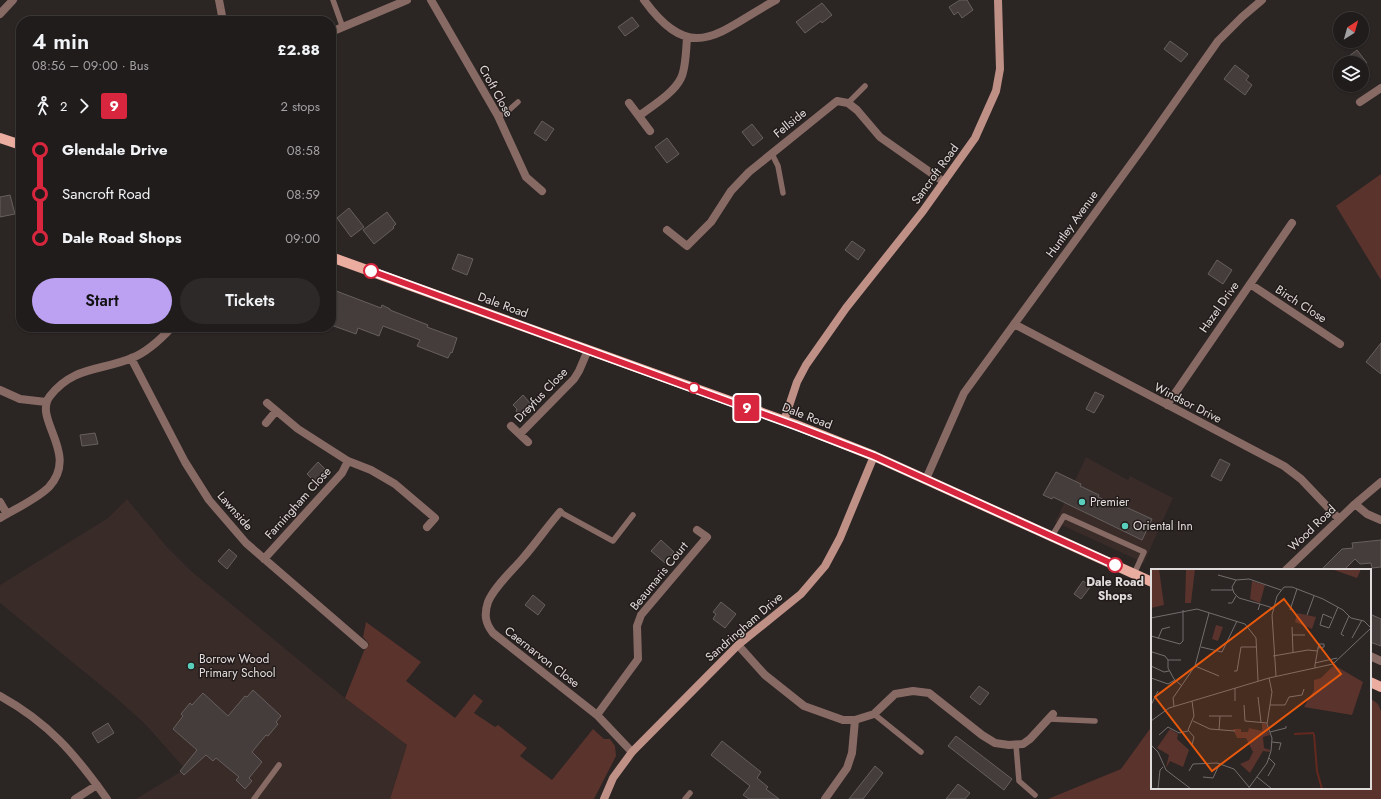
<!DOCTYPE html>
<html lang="en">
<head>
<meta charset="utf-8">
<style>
  :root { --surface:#201c1b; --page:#2d2928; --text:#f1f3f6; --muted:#a2a1a3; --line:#3d3a3a; --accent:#bca0f2 }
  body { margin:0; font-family:Jost,sans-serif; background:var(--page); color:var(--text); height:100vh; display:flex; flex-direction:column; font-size:15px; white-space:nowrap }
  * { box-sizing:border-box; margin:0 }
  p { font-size:13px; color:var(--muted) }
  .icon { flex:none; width:22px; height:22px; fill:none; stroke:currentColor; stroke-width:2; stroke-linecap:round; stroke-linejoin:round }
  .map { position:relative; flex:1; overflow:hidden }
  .details { position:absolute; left:16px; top:16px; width:320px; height:316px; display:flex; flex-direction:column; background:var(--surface); border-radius:16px; box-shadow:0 1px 3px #0004,0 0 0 1px var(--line) }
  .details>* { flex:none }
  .badge { padding:0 8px; border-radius:3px; font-size:14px; line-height:26px }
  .needle { width:26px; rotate:37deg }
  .controls { position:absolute; left:1333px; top:12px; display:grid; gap:8px }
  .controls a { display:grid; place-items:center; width:36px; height:36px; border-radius:50%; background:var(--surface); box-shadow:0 1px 3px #0004,0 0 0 1px var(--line); font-size:20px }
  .map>.badge { position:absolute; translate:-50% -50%; box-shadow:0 0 0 2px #fff }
  .legs { display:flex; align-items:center; gap:6px; height:44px; padding:0 16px; font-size:13px }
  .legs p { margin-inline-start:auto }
  .overview { display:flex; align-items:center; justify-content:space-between; height:68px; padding:0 16px }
  h1 { font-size:22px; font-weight:600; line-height:30px }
  .action { display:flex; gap:8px; margin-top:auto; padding:8px 16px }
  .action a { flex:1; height:46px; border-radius:24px; background:var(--accent); color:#111; font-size:16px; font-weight:600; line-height:46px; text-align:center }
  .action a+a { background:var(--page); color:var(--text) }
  ul { padding:0 16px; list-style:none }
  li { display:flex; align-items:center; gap:14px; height:44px; font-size:15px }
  li i { display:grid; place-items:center; width:6px; height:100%; margin:0 5px; background:currentColor }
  li i::after { content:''; width:10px; height:10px; margin:-5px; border:3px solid; border-radius:50%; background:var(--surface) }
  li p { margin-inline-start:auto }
  li:first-child i { background:linear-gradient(#0000 50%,currentColor 0) }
  li:last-child i { background:linear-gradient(currentColor 50%,#0000 0) }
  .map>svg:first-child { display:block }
</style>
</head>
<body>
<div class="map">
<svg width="1381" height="799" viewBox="0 0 1381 799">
  <rect width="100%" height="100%" fill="#2b2524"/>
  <path fill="#382b28" d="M1086 457 1128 480 1130 476 1173 498 1144 563 1055 522Z
    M127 499 167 547 191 571 345 698 407 745 390 799H136L185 769 145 724 115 697 0 603V585L108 518Z"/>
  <path fill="#5a332c" d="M1381 174V280L1336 206Z
    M366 622 421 662 406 681 455 718 474 694 483 701 474 713 495 727 498 725 527 748 520 756 552 780 593 729 604 739H610L615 746 616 756 594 799H390L407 745 345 698 364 651 369 644 363 637Z
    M1370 698 1378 704 1381 711V799H1048L1121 769 1152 726V788H1370Z"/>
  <path fill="#443d3b" stroke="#665f5d" d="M960 0H967L973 10 962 18 958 12 954 15 949 7Z
    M822 3 832 15 822 23 821 21 805 33 796 22Z
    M632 17 639 26 625 36 618 27Z
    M1170 41 1188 54 1181 62 1164 49Z
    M1357 50 1367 63H1340Z
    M1235 65 1249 76 1246 80 1252 85 1245 95 1224 79Z
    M542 121 554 129 546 141 534 133Z
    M752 124 763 138 753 146 742 132Z
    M667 138 679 154 667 163 655 147Z
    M10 195 15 214 0 217V197Z
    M349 208 364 227 351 237 337 218Z
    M387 212 396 224 393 227 394 228 374 244 363 230Z
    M852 241 865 250 858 260 845 250Z
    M458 254 473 259 467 275 452 269Z
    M1217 260 1232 270 1223 284 1208 274Z
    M331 289 381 308 382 305 390 309V310L428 325 427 327 457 338 452 353 451 352 448 358 417 346 420 340 383 326 379 336 358 328 356 334 331 325Z
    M1381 343V374L1366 362Z
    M1095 392 1104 396 1094 413 1086 409Z
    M523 395 530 403 528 405 531 409 522 418 516 411 517 409 513 405Z
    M95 433 98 444 82 446 80 435Z
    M1220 459 1230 464 1221 481 1211 476Z
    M318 462 327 471 315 482 307 474Z
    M1056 472 1081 484 1080 486 1099 495 1098 497 1116 505 1117 503 1152 519 1142 540 1053 497 1052 499 1043 495Z
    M661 540 674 552 665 563 651 551Z
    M1381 540V567L1372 568 1371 563 1360 564 1355 559 1344 570H1321L1342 549 1353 548 1352 543Z
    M229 549 237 556 227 569 218 561Z
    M1083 581 1091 586 1081 599 1074 594Z
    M533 595 545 605 538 615 525 605Z
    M721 602 736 614 725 628 713 619 716 614 713 612Z
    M1370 614 1381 619V646L1370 642Z
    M979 686 989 693 980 705 970 697Z
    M253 690 281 716 276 722 278 724 268 736 266 735 252 752 262 762 249 778 252 781 245 789 236 780 239 777 216 758 213 761 206 755 184 775 180 771 197 750 173 729 183 716 181 714 190 703 192 705 203 693 228 716 245 696 247 697Z
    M108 723 114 733 98 743 92 733Z
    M956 736 1012 779 1004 790 948 746Z
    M722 741 761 772 757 778 768 787 766 789 779 799H749L743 795 750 786 711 755Z
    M875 766 883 773 863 799H849Z
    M958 784 970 793 965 799H946Z"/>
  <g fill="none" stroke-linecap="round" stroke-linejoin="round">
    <path stroke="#886a64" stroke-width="5.5" d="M333 0 343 28
      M848 103 865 86
      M498 116 508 111 518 102
      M772 154 778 166 783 193
      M560 512 613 541 633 515
      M1052 536 1064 516 1144 552 1134 574
      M874 714 921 752
      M1049 719 1095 721
      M1016 745 1019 781 1035 795
      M254 799 279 765
      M685 799 690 793"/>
    <path stroke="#886a64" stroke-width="8" d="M219 0 223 21
      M431 0 498 116 526 177 542 191
      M644 0C693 68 720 30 776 0
      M0 14 13 0
      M331 32 407 0
      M1360 102 1381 88
      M629 103 650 131
      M639 116C652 106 674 93 681 78 686 68 686 49 687 38
      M667 230 687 246 711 222 731 191 749 172 837 101 848 103 857 110 880 137 944 182
      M1250 284 1340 344
      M1014 324 1284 466 1301 479 1339 519
      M131 358 185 462 209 500 246 543 364 645
      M0 390 20 399 46 402
      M267 403 298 429 348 461 371 470 395 484 435 518 427 527
      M1167 405 1292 223
      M266 423 276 411
      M511 426 528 442
      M520 434 574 379 579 371 588 350
      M926 479 964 393 1144 146 1218 41 1242 17 1262 0
      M0 502 7 514
      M1355 504 1367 514 1381 520
      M560 512C547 527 536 543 523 558 512 571 494 587 488 602 484 614 485 623 493 633L597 715 632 752
      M0 518C15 509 37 499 49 487 80 453 32 419 50 396 73 366 101 371 132 358 147 352 161 339 172 327
      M264 559 342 473 348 461
      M1286 570 1355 504 1381 482
      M738 645 765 675 804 706 843 720H855L874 714 895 694 913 691 929 693 982 735 995 743 1009 745 1023 744 1030 739 1053 714
      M1370 656 1381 661
      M0 696C49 723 75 754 107 799
      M597 715 638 659 637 626 641 615 707 537 697 530
      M75 799 97 785
      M825 799 847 768 852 753 855 720"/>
    <path stroke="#bf9086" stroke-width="8" d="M784 421 797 382 806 365 846 308 923 211 975 138 996 91 1000 69 998 0
      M604 799 613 778 632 752 738 645 801 594 825 566 840 538 874 456"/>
    <path stroke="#ebada0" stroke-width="10" d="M0 138 21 145
      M331 257 796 425 874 456 1152 582
      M1370 682 1381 687"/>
  </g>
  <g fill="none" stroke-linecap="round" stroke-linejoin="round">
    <defs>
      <path id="line-1" d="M371 271 796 426 874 456 1115 565"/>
    </defs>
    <use href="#line-1" stroke="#fff" stroke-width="9"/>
    <use href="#line-1" stroke="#d7263d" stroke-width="6"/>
  </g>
  <g fill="#fff" stroke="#d7263d" stroke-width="2">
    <circle cx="371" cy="271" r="7"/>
    <circle cx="694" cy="388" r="5"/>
    <circle cx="1115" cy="565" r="7"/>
  </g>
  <g fill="#5acebc" stroke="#221b1a" stroke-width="1.5">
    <circle cx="1082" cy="502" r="4"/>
    <circle cx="1125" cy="526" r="4"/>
    <circle cx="191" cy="666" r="4"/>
  </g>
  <g text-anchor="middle" stroke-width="3" stroke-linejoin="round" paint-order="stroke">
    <g font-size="12" fill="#e0dcdb" stroke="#221b1a">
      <text transform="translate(496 91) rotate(61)" y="4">Croft Close</text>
      <text transform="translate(790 123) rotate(-39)" y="4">Fellside</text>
      <text transform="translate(935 174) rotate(-54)" y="4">Sancroft Road</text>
      <text transform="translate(1072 224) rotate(-54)" y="4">Huntley Avenue</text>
      <text transform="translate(1301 304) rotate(33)" y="4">Birch Close</text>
      <text transform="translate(503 305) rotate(20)" y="4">Dale Road</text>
      <text transform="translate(1219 307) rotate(-55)" y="4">Hazel Drive</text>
      <text transform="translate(541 395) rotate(-46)" y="4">Dreyfus Close</text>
      <text transform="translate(1188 403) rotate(27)" y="4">Windsor Drive</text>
      <text transform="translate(807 416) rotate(21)" y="4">Dale Road</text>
      <text transform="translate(298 503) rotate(-48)" y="4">Farningham Close</text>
      <text transform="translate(235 511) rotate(49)" y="4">Lawnside</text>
      <text transform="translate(1312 528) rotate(-44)" y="4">Wood Road</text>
      <text transform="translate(659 576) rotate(-51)" y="4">Beaumaris Court</text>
      <text transform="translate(744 627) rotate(-41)" y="4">Sandringham Drive</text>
      <text transform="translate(542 657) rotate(38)" y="4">Caernarvon Close</text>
    </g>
    <g font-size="12" fill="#e0dcdb" stroke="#221b1a" text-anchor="start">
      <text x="1090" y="506">Premier</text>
      <text x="1133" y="530">Oriental Inn</text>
      <text x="199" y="663">Borrow Wood<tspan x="199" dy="14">Primary School</tspan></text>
    </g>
    <g font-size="12" font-weight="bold" fill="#e0dcdb" stroke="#221b1a">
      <text x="1115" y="586">Dale Road<tspan x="1115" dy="14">Shops</tspan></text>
    </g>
  </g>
  <g transform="translate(1151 569)">
    <rect width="220" height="220" fill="#2b2524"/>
    <path d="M8 0 13 36 0 39V1ZM35 0H44L40 34H34ZM180 0H210L206 9ZM101 12 114 16 109 34 99 30ZM146 44 165 48 161 60 144 53ZM65 56 72 58 67 72 61 70ZM183 96 212 113 201 146 153 138 163 121V111L170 109ZM111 154 115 155 119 166 112 168 113 179 119 181V183L112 182 99 204 89 195 98 191 102 183 95 169H86L82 160H90V163H97L98 159 111 162ZM19 160 27 165 26 170 38 181 32 198 19 192 15 199 18 186 6 179Z" fill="#5a332c"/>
    <path fill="none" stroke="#64291e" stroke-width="2" d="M143 165 163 164M163 165 166 202 171 220"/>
    <path fill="none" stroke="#736e6d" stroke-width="1" d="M67 6 85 11M60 21H82M77 34H81L85 27M109 35 122 39M107 41 109 35 88 29 83 24 81 18 85 11 98 10 130 21M139 41 146 20M156 46 163 27M0 49 46 40 94 55 105 69 107 112M181 49 172 45 169 56 178 59 187 38M141 58 142 83M141 66H154M0 67 29 75 32 72V41M193 67 190 65 198 47M201 69 211 51M7 70 11 60 19 58M50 78 71 83 86 52M1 83 14 87 17 91M122 87 157 81 166 82M30 91H17V99L23 110 31 117M164 94 186 89M0 97 13 103 18 102M44 97 68 107M164 99V96L167 79 168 75H173V78L167 79M83 102H86L90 78H105M125 107 121 46 126 27 133 18H141L172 30 192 41 200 49 213 52 220 59M0 109 17 115 24 111M107 128 110 153M84 132V119M0 136 7 122M93 136 94 152 116 154M119 136H134L138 128 151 126 153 120M23 137 22 129 44 97 58 44M58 147H81M0 152 18 139 118 109 182 95 220 59M42 152 59 160 84 162M68 161 69 147M119 163 135 159V157M8 166 17 158 28 164 37 162M121 173 130 174 128 181M0 176 7 183 15 201 40 220M41 176 43 168 37 161 43 147 41 132M38 202 42 195 66 194 83 200 98 218M117 207 124 195 118 189M52 208 62 209 69 194M106 208 121 220M7 220 9 201 12 198M97 220 116 194 120 182 121 169 116 155 121 123 118 109"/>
    <path fill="#e8590c" fill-opacity="0.15" stroke="#e8590c" stroke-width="2" d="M133 30 190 105 61 202 4 128Z"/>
    <rect width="220" height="220" fill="none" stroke="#e0dcdb" stroke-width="2"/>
  </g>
</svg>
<div class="controls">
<a><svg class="needle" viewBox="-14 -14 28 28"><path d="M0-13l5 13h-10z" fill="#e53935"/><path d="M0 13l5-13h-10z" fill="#a2a1a3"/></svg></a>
<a><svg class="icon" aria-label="layers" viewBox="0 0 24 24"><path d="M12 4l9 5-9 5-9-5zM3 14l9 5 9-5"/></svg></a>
</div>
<b class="badge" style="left:747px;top:408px;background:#d7263d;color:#fff">9</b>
<section class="details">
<div class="overview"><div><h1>4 min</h1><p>08:56 – 09:00 · Bus</p></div><b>£2.88</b></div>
<div class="legs"><svg class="icon" aria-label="walk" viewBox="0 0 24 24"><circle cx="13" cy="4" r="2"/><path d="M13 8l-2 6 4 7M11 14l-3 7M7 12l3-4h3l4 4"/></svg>2<svg class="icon" aria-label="forward" viewBox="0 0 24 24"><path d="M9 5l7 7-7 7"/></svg><b class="badge" style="background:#d7263d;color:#fff">9</b><p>2 stops</p></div>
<ul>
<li><i style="color:#d7263d"></i><b>Glendale Drive</b><p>08:58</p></li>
<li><i style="color:#d7263d"></i><span>Sancroft Road</span><p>08:59</p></li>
<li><i style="color:#d7263d"></i><b>Dale Road Shops</b><p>09:00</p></li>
</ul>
<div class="action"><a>Start</a><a>Tickets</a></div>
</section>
</div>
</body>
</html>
